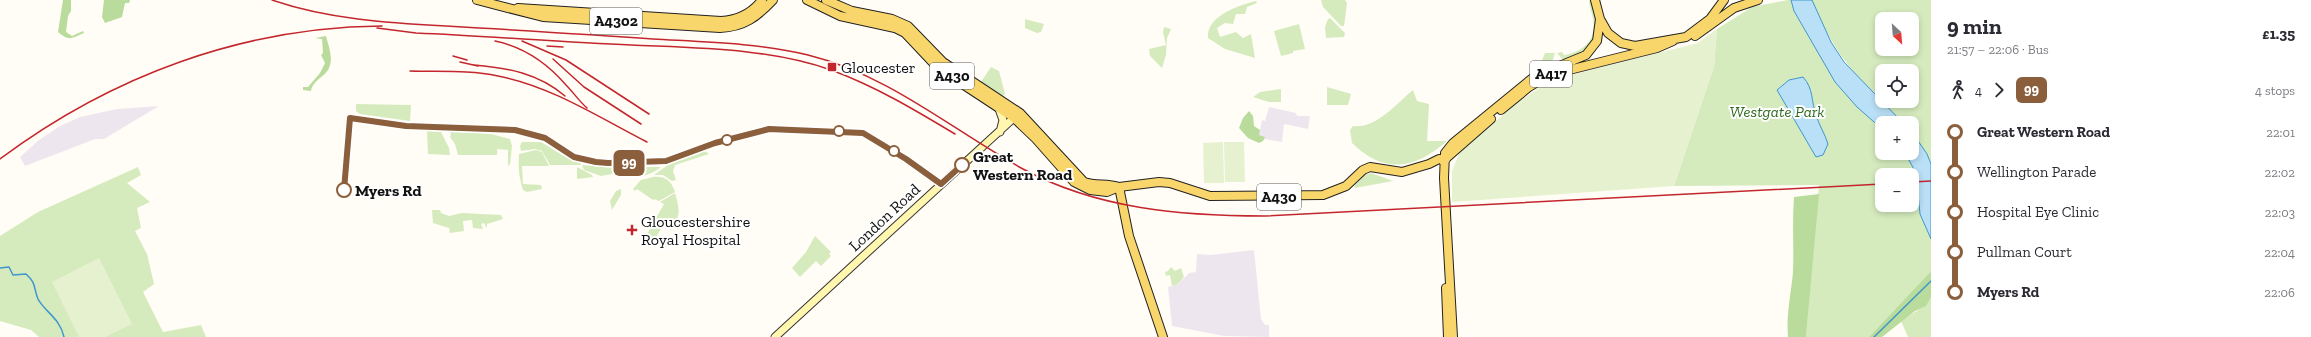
<!DOCTYPE html>
<html lang="en">
<head>
<meta charset="utf-8">
<style>
  :root { --surface:#fff; --page:#f2f2f3; --text:#2b2b33; --muted:#7c7c81 }
  body { margin:0; font-family:"Zilla Slab",serif; background:var(--page); color:var(--text); height:100vh; display:flex; flex-direction:column; font-size:15px; white-space:nowrap }
  * { box-sizing:border-box; margin:0 }
  p { font-size:13px; color:var(--muted) }
  .icon { flex:none; width:22px; height:22px; fill:none; stroke:currentColor; stroke-width:2; stroke-linecap:round; stroke-linejoin:round }
  .map { position:relative; flex:1; overflow:hidden }
  .side { display:flex; flex-direction:column; background:var(--surface); width:380px }
  .side>* { flex:none }
  .badge { padding:0 8px; border-radius:6px; font-size:14px; line-height:26px }
  .needle { width:26px; rotate:154deg }
  .fabs { position:absolute; left:1875px; top:12px; display:grid; gap:8px }
  .fabs a { display:grid; place-items:center; width:44px; height:44px; border-radius:8px; background:var(--surface); box-shadow:0 2px 6px #0003; font-size:20px }
  .map>.badge { position:absolute; translate:-50% -50%; box-shadow:0 0 0 2px #fff }
  .legs { display:flex; align-items:center; gap:6px; height:44px; padding:0 16px; font-size:13px }
  .legs p { margin-inline-start:auto }
  .head { display:flex; align-items:center; justify-content:space-between; height:68px; padding:0 16px }
  h1 { font-size:22px; font-weight:800; line-height:30px }
  ul { padding:0 16px; list-style:none }
  li { display:flex; align-items:center; gap:14px; height:40px; font-size:15px }
  li i { display:grid; place-items:center; width:6px; height:100%; margin:0 5px; background:currentColor }
  li i::after { content:''; width:10px; height:10px; margin:-5px; border:3px solid; border-radius:50%; background:var(--surface) }
  li p { margin-inline-start:auto }
  li:first-child i { background:linear-gradient(#0000 50%,currentColor 0) }
  li:last-child i { background:linear-gradient(currentColor 50%,#0000 0) }
  main { display:flex; flex:1; min-height:0 }
  .map>svg:first-child { display:block }
</style>
</head>
<body>
<main>
<div class="map">
<svg width="1931" height="337" viewBox="0 0 1931 337">
  <rect width="100%" height="100%" fill="#fffdf5"/>
  <path fill="#eee6ef" d="M159 106 104 139H95L25 166 20 157 39 140 60 126 80 117 117 109Z
    M1269 107 1296 113 1297 116H1310L1308 129 1284 124 1282 142 1264 139V137L1259 135 1262 120 1265 121Z
    M1254 250 1261 319 1265 325H1269V337L1224 336 1172 326 1168 287 1178 284 1189 273 1196 272 1197 254 1211 255Z"/>
  <path fill="#d5ebbd" fill-rule="evenodd" d="M1321 0H1345L1347 3 1344 26H1341L1323 7Z
    M1589 0C1598 7 1598 41 1587 50 1581 55 1570 58 1564 61L1557 53 1562 52 1564 55C1583 52 1597 40 1593 19 1592 12 1589 7 1589 0Z
    M1788 0H1802L1882 123V153H1912L1931 217V271L1869 337H1806L1819 185 1674 186 1714 66 1717 29 1752 7ZM1882 175H1912V205H1882Z
    M1812 0H1931V164C1926 150 1912 138 1912 123H1903C1861 81 1834 57 1812 0ZM1882 19H1912V49H1882ZM1882 71H1912V101H1882Z
    M1256 1 1257 3 1247 7 1245 14H1236L1233 24 1225 23 1217 28 1220 37 1236 32 1243 38 1251 34 1255 58 1225 49 1208 38C1206 16 1239 5 1256 1Z
    M1330 18 1345 33 1344 37 1326 38 1325 27 1328 19Z
    M1025 19 1044 24 1041 32 1037 33 1025 28Z
    M1299 24 1305 49 1293 51V53L1281 56 1274 31Z
    M1164 27 1171 29 1167 38 1166 55 1162 68 1150 56 1149 49 1166 45 1163 32Z
    M1545 53H1555L1551 65 1494 105 1536 69 1535 62 1541 63Z
    M991 67 999 71 1005 94 1000 99 979 85Z
    M1327 87 1351 94 1348 105H1327Z
    M1281 89V102H1269L1253 97 1260 92Z
    M1413 90 1417 101 1429 104 1427 141H1447C1415 169 1385 175 1352 143L1350 130 1353 126C1376 129 1396 104 1413 90Z
    M356 104 411 105 410 121 360 114 356 111Z
    M427 131 441 132 449 148 450 155 428 154Z
    M451 132 491 134 510 139 512 146 510 164 508 166V150L497 149V155H458L455 144 450 137Z
    M522 142H541L567 158 580 162 581 165H550L542 151 535 149 521 151 520 146Z
    M536 150 542 152 549 166H522L523 184 541 185 542 189 527 192 523 190C519 178 518 167 519 154Z
    M705 151 709 154 675 165 673 171 676 180 672 181 663 175H654L668 165Z
    M582 165 615 168 618 173 601 176 584 170Z
    M138 167 141 175 127 183 150 202 137 208 141 228 135 231 147 254 154 284 143 292 163 332 201 325 206 337H39L31 330 0 321V236L38 212Z
    M577 167 592 175 593 177 577 179Z
    M632 167H661C649 176 641 178 626 174V170Z
    M1371 173 1393 181 1355 188 1354 186 1365 175Z
    M653 177C665 176 671 180 675 192L659 201 654 199 653 200 637 189 635 191 633 189 641 180Z
    M621 189V195L612 210 610 201 616 191Z
    M675 193C680 211 681 214 671 230L663 225 655 239 647 234 664 204 660 202Z
    M432 210H440L441 213 449 216 462 213 501 215 503 219 487 224V228L484 223 481 224 483 229 473 228 472 220 463 221 464 231 450 233 449 228 433 223Z
    M815 236 831 252 829 254 831 256 821 266 816 261 800 277 792 268 806 252Z
    M1171 267 1175 271 1181 268 1184 277 1178 284 1172 286 1170 275 1166 276 1165 272 1168 271Z
    M1931 297V337H1908L1901 321C1912 313 1924 309 1931 297Z"/>
  <path fill="#b9dc9c" d="M63 0H71V11L68 16 66 32 72 36 83 31 84 33C70 39 69 41 58 32Z
    M104 0H130L129 3H125L122 17 105 23 102 17Z
    M326 36C328 44 333 57 330 65 328 76 313 79 311 91L303 90V87H308L320 73 325 63 321 55 323 53 322 39 315 38Z
    M1249 111 1253 116 1254 126 1260 130 1259 135 1265 137 1263 141 1259 143 1248 138 1239 128 1243 118Z
    M1819 194 1806 337H1788C1786 315 1791 294 1793 272 1794 247 1792 222 1794 197Z
    M1931 271V297L1926 306 1915 311 1882 337H1869Z"/>
  <path fill="#e6f2cf" d="M1717 29 1714 66 1674 186 1452 202V171L1460 152 1518 102 1551 80 1698 43Z
    M1223 142 1224 183H1204L1203 143Z
    M1224 142H1244L1245 182H1225Z
    M99 258 132 324 105 337H79L52 282Z"/>
  <path fill="#b9e0f7" stroke="#3f96cf" d="M1791 0H1812L1831 42 1844 62 1903 123H1882V129L1857 107 1835 82 1794 11Z
    M1803 77C1814 89 1811 102 1816 115 1819 125 1825 134 1828 144L1823 155 1816 157 1777 90 1789 80Z
    M1912 132 1927 154 1931 164V239L1920 214 1916 173 1905 153H1912Z"/>
  <g fill="none" stroke-linecap="round" stroke-linejoin="round">
    <path stroke="#3f96cf" stroke-width="1.5" d="M0 268 9 267 13 275 26 274C37 284 33 287 38 299 44 311 60 318 64 337
      M1874 337 1931 281"/>
    <defs>
      <path id="secondary" d="M998 106 1003 120 1000 132
        M775 337 1018 114"/>
      <path id="primary" d="M477 0 543 17 720 28C744 27 757 17 773 0
        M807 0 840 16 895 28 905 33 938 68 1014 118 1036 139 1074 182 1090 190 1107 192 1119 187 1159 182 1170 183 1210 196 1323 195 1346 186 1363 170 1370 167 1402 172 1429 164 1439 159H1446
        M826 0 852 11 892 19 908 26 943 62 1020 113 1084 182C1096 186 1107 183 1119 187
        M1595 0 1600 19 1608 33 1621 43 1635 46 1686 37 1710 19 1724 0
        M518 8 721 21C738 20 752 13 762 0
        M1695 36 1734 8 1758 0
        M1501 110 1529 87 1549 75 1657 48 1673 41
        M1443 161 1491 119
        M1119 187 1129 236 1163 337
        M1446 288 1448 337
        M1453 337 1444 178 1445 153 1453 143 1535 76 1586 55 1597 41 1600 19"/>
    </defs>
    <use href="#secondary" stroke="#333" stroke-width="9"/>
    <use href="#primary" stroke="#222" stroke-width="10"/>
    <use href="#secondary" stroke="#fff6b0" stroke-width="7"/>
    <use href="#primary" stroke="#f9d66b" stroke-width="8"/>
    <path stroke="#c4262e" stroke-width="1.5" d="M272 0C327 19 388 23 446 26 515 30 584 34 653 39 705 42 758 43 808 55 889 75 951 129 1023 169 1097 209 1182 216 1265 216L1882 184
      M377 28 416 33C488 36 559 42 631 45 696 48 769 48 831 70 875 86 915 110 955 134
      M495 41C524 47 547 63 566 85 573 92 579 101 587 108
      M522 41 566 60 649 114
      M547 46 563 47
      M453 56 467 60
      M553 59 584 87 641 124
      M460 62 478 66
      M474 65C508 68 538 73 565 96
      M410 71C440 72 469 70 498 76 551 86 600 118 647 142
      M0 159C111 76 243 27 382 26
      M1912 182 1931 181"/>
  </g>
  <g fill="none" stroke-linecap="round" stroke-linejoin="round">
    <defs>
      <path id="line-1" d="M344 190 350 118 406 126 515 130 545 138 574 157 596 162 608 163 666 161 715 143 769 129 863 133 906 159 941 184 962 165"/>
    </defs>
    <use href="#line-1" stroke="#fff" stroke-width="9"/>
    <use href="#line-1" stroke="#8b5e3c" stroke-width="6"/>
  </g>
  <g fill="#c4262e" stroke="#fff" stroke-width="1.5">
    <rect x="827" y="62" width="10" height="10" rx="2"/>
    <path d="M630 224h4v4h4v4h-4v4h-4v-4h-4v-4h4z"/>
  </g>
  <g fill="#fff" stroke="#8b5e3c" stroke-width="2">
    <circle cx="839" cy="131" r="5"/>
    <circle cx="727" cy="140" r="5"/>
    <circle cx="894" cy="151" r="5"/>
    <circle cx="962" cy="165" r="7"/>
    <circle cx="344" cy="190" r="7"/>
  </g>
  <g text-anchor="middle" stroke-width="4" stroke-linejoin="round" paint-order="stroke">
    <g fill="#fff" stroke="#585858" stroke-width="1">
      <rect x="590" y="8" width="52" height="26" rx="3"/>
      <rect x="1530" y="61" width="42" height="26" rx="3"/>
      <rect x="930" y="63" width="44" height="26" rx="3"/>
      <rect x="1257" y="184" width="44" height="26" rx="3"/>
    </g>
    <g font-size="15" font-weight="bold" fill="#111">
      <text x="616" y="26">A4302</text>
      <text x="1551" y="79">A417</text>
      <text x="952" y="81">A430</text>
      <text x="1279" y="202">A430</text>
    </g>
    <g font-size="16" fill="#111" stroke="#fff" text-anchor="start">
      <text x="841" y="73">Gloucester</text>
      <text x="641" y="227">Gloucestershire<tspan x="641" dy="18">Royal Hospital</tspan></text>
    </g>
    <g font-size="16" font-style="italic" fill="#2f6b1f" stroke="#fff">
      <text x="1777" y="117">Westgate Park</text>
    </g>
    <g font-size="16" font-weight="bold" fill="#111" stroke="#fff" text-anchor="start">
      <text x="973" y="162">Great<tspan x="973" dy="18">Western Road</tspan></text>
      <text x="355" y="196">Myers Rd</text>
    </g>
    <g font-size="16" fill="#111" stroke="#fff">
      <text transform="translate(884 217) rotate(-43)" y="6">London Road</text>
    </g>
  </g>
</svg>
<div class="fabs">
<a><svg class="needle" viewBox="-14 -14 28 28"><path d="M0-13l5 13h-10z" fill="#e53935"/><path d="M0 13l5-13h-10z" fill="#7c7c81"/></svg></a>
<a><svg class="icon" aria-label="locate" viewBox="0 0 24 24"><circle cx="12" cy="12" r="6"/><path d="M12 2v4M12 18v4M2 12h4M18 12h4"/></svg></a>
<a>+</a>
<a>−</a>
</div>
<b class="badge" style="left:629px;top:163px;background:#8b5e3c;color:#fff">99</b>
</div>
<section class="side">
<div class="head"><div><h1>9 min</h1><p>21:57 – 22:06 · Bus</p></div><b>£1.35</b></div>
<div class="legs"><svg class="icon" aria-label="walk" viewBox="0 0 24 24"><circle cx="13" cy="4" r="2"/><path d="M13 8l-2 6 4 7M11 14l-3 7M7 12l3-4h3l4 4"/></svg>4<svg class="icon" aria-label="forward" viewBox="0 0 24 24"><path d="M9 5l7 7-7 7"/></svg><b class="badge" style="background:#8b5e3c;color:#fff">99</b><p>4 stops</p></div>
<ul>
<li><i style="color:#8b5e3c"></i><b>Great Western Road</b><p>22:01</p></li>
<li><i style="color:#8b5e3c"></i><span>Wellington Parade</span><p>22:02</p></li>
<li><i style="color:#8b5e3c"></i><span>Hospital Eye Clinic</span><p>22:03</p></li>
<li><i style="color:#8b5e3c"></i><span>Pullman Court</span><p>22:04</p></li>
<li><i style="color:#8b5e3c"></i><b>Myers Rd</b><p>22:06</p></li>
</ul>
</section>
</main>
</body>
</html>
